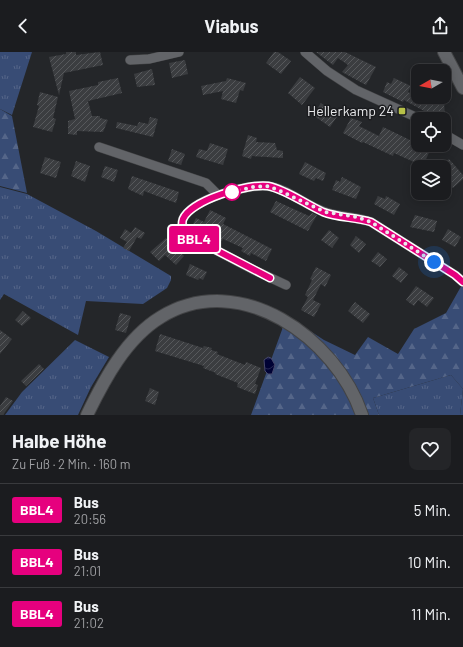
<!DOCTYPE html>
<html lang="de">
<head>
<meta charset="utf-8">
<style>
  :root { --surface:#1b1c1f; --page:#242528; --text:#f1f3f6; --muted:#a0a1a4; --line:#393a3d }
  body { margin:0; font-family:Barlow,sans-serif; background:var(--page); color:var(--text); height:100vh; display:flex; flex-direction:column; font-size:15px; white-space:nowrap }
  * { box-sizing:border-box; margin:0 }
  p { font-size:13px; color:var(--muted) }
  .icon { flex:none; width:22px; height:22px; fill:none; stroke:currentColor; stroke-width:2; stroke-linecap:round; stroke-linejoin:round }
  .map { position:relative; height:363px; overflow:hidden }
  .details { display:flex; flex-direction:column; background:var(--surface); flex:1 }
  .details>* { flex:none }
  .badge { padding:0 8px; border-radius:3px; font-size:14px; line-height:26px }
  .needle { width:26px; rotate:261deg }
  .tools { position:absolute; left:411px; top:12px; display:grid; gap:8px }
  .tools a { display:grid; place-items:center; width:40px; height:40px; border-radius:8px; background:var(--surface); box-shadow:0 2px 10px #0003,0 0 0 1px var(--line); font-size:20px }
  .you { position:absolute; width:20px; height:20px; margin:-10px; border:3px solid #fff; border-radius:50%; background:#1a73e8; box-shadow:0 0 0 6px #1a73e833 }
  .map>.badge { position:absolute; translate:-50% -50%; box-shadow:0 0 0 2px #fff }
  .round { display:grid; place-items:center; flex:none; width:42px; height:42px; border-radius:8px; background:var(--page) }
  .summary { display:flex; align-items:center; justify-content:space-between; height:68px; padding:0 12px }
  h1 { font-size:19px; font-weight:700; line-height:30px }
  ul { padding:0; list-style:none }
  li { display:flex; align-items:center; gap:12px; height:52px; padding:0 12px; border-top:1px solid var(--line) }
  li div { flex:1 }
  li b { display:block; font-size:15px }
  li em { font-style:normal }
  li .badge { min-width:44px; font-weight:700; text-align:center }
  header { display:flex; justify-content:space-between; align-items:center; height:52px; padding:0 12px; background:var(--surface); font-size:18px; font-weight:700 }
  .map>svg:first-child { display:block }
</style>
</head>
<body>
<header><svg class="icon" aria-label="back" viewBox="0 0 24 24"><path d="M15 5l-7 7 7 7"/></svg>Viabus<svg class="icon" aria-label="share" viewBox="0 0 24 24"><path d="M12 15V3M7 8l5-5 5 5M5 13v7h14v-7"/></svg></header>
<div class="map">
<svg width="463" height="363" viewBox="0 0 463 363">
  <defs>
    <pattern id="grass-tufts" width="24" height="20" patternUnits="userSpaceOnUse"><rect width="24" height="20" fill="#384c75"/><path d="M3 7l-1-3M5 7V3M7 7l1-3M15 17l-1-3M17 17v-4M19 17l1-3" fill="none" stroke="#556689"/></pattern>
    <pattern id="forest-firs" width="22" height="20" patternUnits="userSpaceOnUse"><rect width="22" height="20" fill="#384c75"/><path d="M5 1l3.5 6h-7zM16 11l3.5 6h-7z" fill="#556689"/></pattern>
    <pattern id="water-waves" width="16" height="10" patternUnits="userSpaceOnUse"><rect width="16" height="10" fill="#000234"/><path d="M0 5q4-4 8 0t8 0" fill="none" stroke="#252752"/></pattern>
    <pattern id="building-hatch" width="6" height="6" patternUnits="userSpaceOnUse"><rect width="6" height="6" fill="#3b3d40"/><path d="M-1 1l2-2M0 6l6-6M5 7l2-2" fill="none" stroke="#57595c"/></pattern>
  </defs>
  <rect width="100%" height="100%" fill="#242629"/>
  <path fill="url(#grass-tufts)" d="M0 0H32L12 63 0 57Z
    M0 135 27 142 96 179 171 224V228L167 236 143 252 86 249 78 283 4 242 0 248Z
    M75 288 109 305 91 335 78 363H5L22 340Z
    M451 323 463 337 460 363H379L373 346Z"/>
  <path fill="url(#forest-firs)" d="M0 57 12 64 27 141 0 134Z
    M463 231V363H460L463 337 451 323 373 346 379 363H251L287 264 324 288 355 303 368 285 398 302 414 277 446 261Z"/>
  <path fill="url(#water-waves)" stroke="#46486b" d="M268 305 271 306 275 313 272 322H268L265 319 264 308Z"/>
  <path fill="url(#building-hatch)" d="M66 0H76V3L100 0 103 13 64 21 59 43 49 5 66 2Z
    M274 0H278L291 9 281 22 266 11Z
    M316 0H345L376 15 366 33 342 20 348 13 338 6 333 13Z
    M185 8 188 22 172 26 169 11Z
    M152 17 155 33 137 35 134 22Z
    M300 25 315 36 302 53 288 41Z
    M118 26 122 41 88 49 92 64H100V66L108 68 103 80 77 79V83L68 82V69L75 67 69 39 98 33V30Z
    M227 26 246 31 243 39 240 38 236 51 221 47 223 39 203 43 201 34 226 29Z
    M394 26 411 34 408 40 418 45H425L437 51 444 50 445 64 435 65 404 48 403 50 383 40 387 30 391 32Z
    M40 40 58 45 53 66 56 67 52 80 33 75 39 54 37 53Z
    M321 51 338 63 330 75 313 63Z
    M150 65 158 67 153 85 116 76 117 70 137 74 139 70 148 72Z
    M351 66 362 70 359 74 379 84 383 75 412 89 418 76V93H424L431 96 423 114 394 101 393 104 363 90 362 91 343 81Z
    M248 83 257 86 256 90 275 91 277 98 283 99V106L252 104 251 107 242 104Z
    M210 91 228 97 223 113 196 105 199 97 207 99Z
    M172 97 185 102 181 113 168 109Z
    M45 105 61 110 56 126 40 121Z
    M449 107 463 123V127L453 136 444 125V111Z
    M76 109 90 114 85 130 71 124Z
    M305 110 326 121 323 129 316 126 314 129 299 122Z
    M105 114 118 118 114 130 101 125Z
    M132 124 179 140 176 151 144 139 143 144 128 137Z
    M342 125 361 135 356 147 332 138 336 128 340 130Z
    M378 144 385 147 386 144 400 152 394 163 374 152Z
    M276 149 309 164 312 161 317 163 308 179 270 160Z
    M210 158 226 166 223 172 272 197 266 209 251 201 250 204 241 199 243 196 223 187 222 189 191 176 196 166 204 170Z
    M415 163 437 169 434 180 410 175Z
    M135 175 145 181 141 187 137 185 129 199 123 196 127 190 120 186 125 177 131 181Z
    M448 177 461 185 455 195 442 188Z
    M329 178 339 186 332 196 321 188Z
    M356 184 366 192 359 201 350 193Z
    M166 186 184 204 176 213 165 203 159 209 150 200Z
    M378 200 387 207 380 215 371 209Z
    M190 212 207 220 203 228 199 226 198 228 186 223Z
    M316 215 331 223 325 235 321 232 313 248 321 252 314 265 301 258 308 245 305 243 312 228 310 227Z
    M399 215 408 222 401 231 392 224Z
    M416 234 434 246 427 255 418 248 414 254 406 248Z
    M355 250 370 262 363 271 348 259Z
    M23 259 31 266 22 274 15 268Z
    M120 261 131 264 126 281 115 278Z
    M0 278 12 287 0 302Z
    M160 282 203 296 204 294 212 296 211 298 218 300 217 302 245 313 246 310 261 316 255 332 258 333 255 342 237 335 238 331 215 322 216 321 203 316 204 314 155 299Z
    M39 312 44 317 26 334 21 329Z
    M150 336 159 340 155 353 145 349Z
    M6 345 13 349 3 363H0V354Z"/>
  <g fill="none" stroke-linecap="round" stroke-linejoin="round">
    <defs>
      <path id="street" d="M305 0 327 19 356 38 420 67
        M130 8 149 7 179 0
        M444 82 463 93
        M99 95 206 131 218 143
        M286 233 254 218 185 182C183 177 181 173 183 167 192 147 247 132 267 134 287 136 306 154 325 160 340 165 356 165 371 170L455 223 463 230"/>
      <path id="secondary" d="M444 0 463 36
        M87 363C104 328 126 286 161 265 240 217 336 286 362 363"/>
    </defs>
    <use href="#street" stroke="#434446" stroke-width="10"/>
    <use href="#secondary" stroke="#434446" stroke-width="14"/>
    <use href="#street" stroke="#626468" stroke-width="9"/>
    <use href="#secondary" stroke="#626468" stroke-width="12"/>
  </g>
  <g fill="none" stroke-linecap="round" stroke-linejoin="round">
    <defs>
      <path id="line" d="M270 226 185 182C183 177 181 173 183 167 191 148 249 131 268 134 287 138 305 152 323 160 338 166 355 165 371 170L455 223 463 230"/>
    </defs>
    <use href="#line" stroke="#fff" stroke-width="9"/>
    <use href="#line" stroke="#e6007e" stroke-width="6"/>
    <path stroke="#e9eaec" stroke-width="4" stroke-dasharray="0 7.2" d="M232 140 253 135 267 134 278 138 325 160 357 165 371 170 434 210"/>
  </g>
  <rect fill="#b7c148" stroke="#1b1c1f" stroke-width="1.5" x="398" y="55" width="8" height="8" rx="2"/>
  <circle fill="#fff" stroke="#e6007e" stroke-width="2" cx="232" cy="140" r="8"/>
  <g text-anchor="middle" stroke-width="3" stroke-linejoin="round" paint-order="stroke">
    <g font-size="14" fill="#e9eaec" stroke="#1b1c1f" text-anchor="end">
      <text x="394" y="64">Hellerkamp 24</text>
    </g>
  </g>
</svg>
<div class="tools">
<a><svg class="needle" viewBox="-14 -14 28 28"><path d="M0-13l5 13h-10z" fill="#e53935"/><path d="M0 13l5-13h-10z" fill="#a0a1a4"/></svg></a>
<a><svg class="icon" aria-label="locate" viewBox="0 0 24 24"><circle cx="12" cy="12" r="6"/><path d="M12 2v4M12 18v4M2 12h4M18 12h4"/></svg></a>
<a><svg class="icon" aria-label="layers" viewBox="0 0 24 24"><path d="M12 4l9 5-9 5-9-5zM3 14l9 5 9-5"/></svg></a>
</div>
<div class="you" style="left:434px;top:210px"></div>
<b class="badge" style="left:194px;top:187px;background:#e6007e;color:#fff">BBL4</b>
</div>
<section class="details">
<div class="summary"><div><h1>Halbe Höhe</h1><p>Zu Fuß · 2 Min. · 160 m</p></div><a class="round"><svg class="icon" aria-label="heart" viewBox="0 0 24 24"><path d="M12 20l-8-8c-3-5 5-10 8-4 3-6 11-1 8 4z"/></svg></a></div>
<ul>
<li><span class="badge" style="background:#e6007e;color:#fff">BBL4</span><div><b>Bus</b><p>20:56</p></div><em>5 Min.</em></li>
<li><span class="badge" style="background:#e6007e;color:#fff">BBL4</span><div><b>Bus</b><p>21:01</p></div><em>10 Min.</em></li>
<li><span class="badge" style="background:#e6007e;color:#fff">BBL4</span><div><b>Bus</b><p>21:02</p></div><em>11 Min.</em></li>
</ul>
</section>
</body>
</html>
